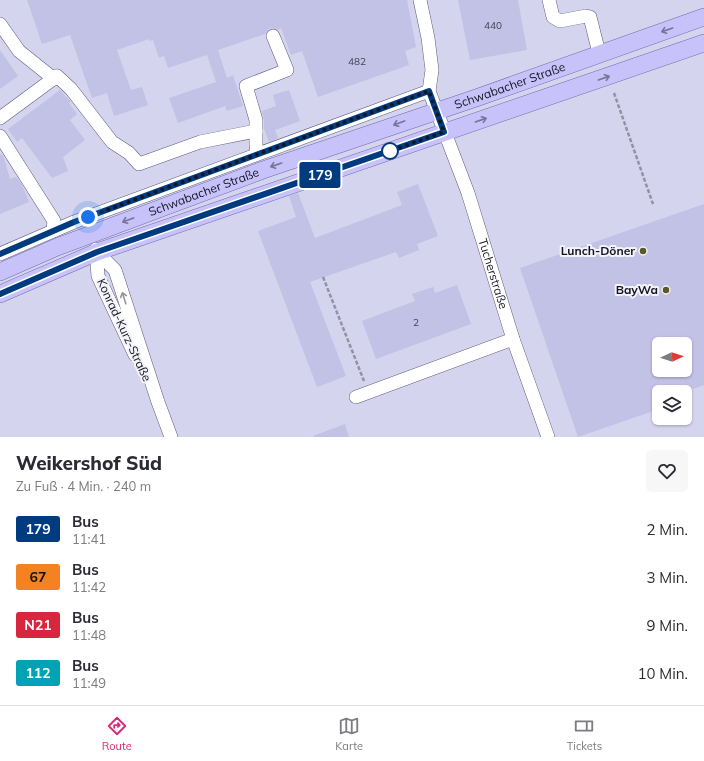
<!DOCTYPE html>
<html lang="de">
<head>
<meta charset="utf-8">
<style>
  :root { --surface:#fff; --page:#f7f7f7; --text:#2b2b33; --muted:#7c7c81; --line:#e1e1e2; --accent:#db2777 }
  body { margin:0; font-family:Mulish,sans-serif; background:var(--page); color:var(--text); height:100vh; display:flex; flex-direction:column; font-size:15px; white-space:nowrap }
  * { box-sizing:border-box; margin:0 }
  p { font-size:13px; color:var(--muted) }
  .icon { flex:none; width:22px; height:22px; fill:none; stroke:currentColor; stroke-width:2; stroke-linecap:round; stroke-linejoin:round }
  .map { position:relative; height:437px; overflow:hidden }
  .panel { display:flex; flex-direction:column; background:var(--surface); flex:1 }
  .panel>* { flex:none }
  .badge { padding:0 8px; border-radius:3px; font-size:14px; line-height:26px }
  .needle { width:26px; rotate:86deg }
  .fabs { position:absolute; left:652px; top:337px; display:grid; gap:8px }
  .fabs a { display:grid; place-items:center; width:40px; height:40px; border-radius:6px; background:var(--surface); box-shadow:0 1px 3px #0004; font-size:20px }
  .you { position:absolute; width:20px; height:20px; margin:-10px; border:3px solid #fff; border-radius:50%; background:#1a73e8; box-shadow:0 0 0 6px #1a73e833 }
  .map>.badge { position:absolute; translate:-50% -50%; box-shadow:0 0 0 2px #fff }
  .round { display:grid; place-items:center; flex:none; width:42px; height:42px; border-radius:6px; background:var(--page) }
  .headline { display:flex; align-items:center; justify-content:space-between; height:68px; padding:0 16px }
  h1 { font-size:19px; font-weight:800; line-height:30px }
  ul { padding:0; list-style:none }
  li { display:flex; align-items:center; gap:12px; height:48px; padding:0 16px }
  li div { flex:1 }
  li b { display:block; font-size:15px }
  li em { font-style:normal }
  li .badge { min-width:44px; font-weight:700; text-align:center }
  .menu { display:flex; justify-content:space-around; align-items:center; height:56px; border-top:1px solid var(--line); background:var(--surface); font-size:11px; color:var(--muted) }
  .menu a { display:grid; justify-items:center; gap:2px }
  .menu .current { color:var(--accent) }
  .map>svg:first-child { display:block }
</style>
</head>
<body>
<div class="map">
<svg width="704" height="437" viewBox="0 0 704 437">
  <rect width="100%" height="100%" fill="#e4e4fb"/>
  <path fill="#d5d4ee" fill-rule="evenodd" d="M0 0H704V437H0ZM659 344H685V370H659ZM659 392H685V418H659Z"/>
  <path fill="#c2c1e6" fill-rule="evenodd" d="M27 0H407L416 47 405 51 409 65 318 97 302 51 291 55 281 28 278 30 270 28 265 34 218 50 227 78 233 75 243 106 227 111 225 106 178 123 169 98 216 82 207 55 168 68 164 56 159 58 153 40 149 41V39L117 50 131 90 142 87 148 105 114 116 107 93 92 98 70 35 42 44Z
    M458 0H518L527 50 470 60Z
    M0 50 18 76 0 89Z
    M60 90 71 102 69 103 77 114 70 120 85 140 63 157 68 171 52 178 22 138 17 142 8 129Z
    M289 90 300 121 275 130 278 138 269 142 264 129V120L262 111 276 106 273 95Z
    M0 154 3 155 10 179 16 177 22 185 29 202 0 214Z
    M418 184 438 236 417 244 419 250 399 258 396 252 310 282 346 376 317 387 258 231 296 217 289 196 298 193 315 238 402 205 397 192Z
    M704 204V385L685 392H659V409L578 437 520 268ZM659 344H685V370H659Z
    M457 285 471 324 376 359 362 321 415 301 412 294 433 287 435 293Z
    M345 424 349 437H314L313 436Z"/>
  <g fill="none" stroke-linecap="round" stroke-linejoin="round">
    <defs>
      <g id="minor">
        <path id="s1" d="M420 0 428 38 432 70 429 91 468 193 513 339 548 437"/>
        <path d="M549 0 553 17 560 21 586 16 590 17 599 53"/>
        <path d="M0 24 19 51 54 79"/>
        <path d="M0 118 57 76 71 89 112 142 129 153 139 164 200 142 256 131"/>
        <path d="M0 136 54 221 53 231"/>
        <path d="M257 154 256 145V120L246 86 287 70 273 36"/>
        <path d="M96 249 98 276 135 355"/>
        <path d="M97 252 115 270 158 402 171 437"/>
        <path d="M0 254 74 222 429 91"/>
        <path d="M356 397 513 339"/>
      </g>
      <g id="major">
        <path id="s2" d="M0 272 57 247 263 170 476 98 704 17"/>
        <path d="M0 294 97 252 704 43"/>
      </g>
    </defs>
    <use href="#minor" stroke="#5e5c7d" stroke-width="14"/>
    <use href="#major" stroke="#716aac" stroke-width="18"/>
    <path stroke="#9392a5" stroke-width="2.5" stroke-dasharray="4 2" stroke-linecap="butt" d="M614 93 653 204
      M323 277 364 381"/>
    <use href="#minor" stroke="#fff" stroke-width="13"/>
    <use href="#major" stroke="#c7c2fa" stroke-width="17"/>
  </g>
  <defs><path id="oneway-shaft" d="M-6 0H5M1.5-3L5.5 0L1.5 3" fill="none" stroke-width="1.6" stroke-linecap="round" stroke-linejoin="round"/></defs>
  <g stroke="#777498">
    <use href="#oneway-shaft" transform="translate(667 30) rotate(161)"/>
    <use href="#oneway-shaft" transform="translate(604 78) rotate(-19)"/>
    <use href="#oneway-shaft" transform="translate(481 120) rotate(-19)"/>
    <use href="#oneway-shaft" transform="translate(399 123) rotate(160)"/>
    <use href="#oneway-shaft" transform="translate(276 165) rotate(161)"/>
    <use href="#oneway-shaft" transform="translate(128 220) rotate(160)"/>
  </g>
  <use stroke="#96959b" href="#oneway-shaft" transform="translate(124 298) rotate(-108)"/>
  <g fill="none" stroke-linecap="round" stroke-linejoin="round">
    <defs>
      <path id="line" d="M0 254 74 222 429 91 444 132 97 252 0 294"/>
    </defs>
    <use href="#line" stroke="#fff" stroke-width="9"/>
    <use href="#line" stroke="#003b80" stroke-width="6"/>
    <path stroke="#151421" stroke-width="4" stroke-dasharray="0 7.2" d="M88 217 429 91 444 132 390 151"/>
  </g>
  <circle fill="#fff" stroke="#003b80" stroke-width="2" cx="390" cy="151" r="8"/>
  <g fill="#5b5926" stroke="#f3f3fa" stroke-width="1.5">
    <circle cx="643" cy="251" r="4"/>
    <circle cx="666" cy="290" r="4"/>
  </g>
  <g text-anchor="middle" stroke-width="4" stroke-linejoin="round" paint-order="stroke">
    <g font-size="10" fill="#403f52">
      <text x="493" y="29">440</text>
      <text x="357" y="65">482</text>
      <text x="416" y="326">2</text>
    </g>
    <g font-size="12" fill="#151421" stroke="#f3f3fa">
      <text dy="4" stroke="none"><textPath href="#s2" startOffset="543">Schwabacher Straße</textPath></text>
      <text dy="4" stroke="none"><textPath href="#s2" startOffset="219">Schwabacher Straße</textPath></text>
      <text dy="4" stroke="none"><textPath href="#s1" startOffset="286">Tucherstraße</textPath></text>
      <text transform="translate(124 330) rotate(65)" y="4">Konrad-Kurz-Straße</text>
    </g>
    <g font-size="12" font-weight="bold" fill="#151421" stroke="#f3f3fa" text-anchor="end">
      <text x="635" y="255">Lunch-Döner</text>
      <text x="658" y="294">BayWa</text>
    </g>
  </g>
</svg>
<div class="fabs">
<a><svg class="needle" viewBox="-14 -14 28 28"><path d="M0-13l5 13h-10z" fill="#e53935"/><path d="M0 13l5-13h-10z" fill="#7c7c81"/></svg></a>
<a><svg class="icon" aria-label="layers" viewBox="0 0 24 24"><path d="M12 4l9 5-9 5-9-5zM3 14l9 5 9-5"/></svg></a>
</div>
<div class="you" style="left:88px;top:217px"></div>
<b class="badge" style="left:320px;top:175px;background:#003b80;color:#fff">179</b>
</div>
<section class="panel">
<div class="headline"><div><h1>Weikershof Süd</h1><p>Zu Fuß · 4 Min. · 240 m</p></div><a class="round"><svg class="icon" aria-label="heart" viewBox="0 0 24 24"><path d="M12 20l-8-8c-3-5 5-10 8-4 3-6 11-1 8 4z"/></svg></a></div>
<ul>
<li><span class="badge" style="background:#003b80;color:#fff">179</span><div><b>Bus</b><p>11:41</p></div><em>2 Min.</em></li>
<li><span class="badge" style="background:#f58220;color:#111">67</span><div><b>Bus</b><p>11:42</p></div><em>3 Min.</em></li>
<li><span class="badge" style="background:#d7263d;color:#fff">N21</span><div><b>Bus</b><p>11:48</p></div><em>9 Min.</em></li>
<li><span class="badge" style="background:#00a3b4;color:#fff">112</span><div><b>Bus</b><p>11:49</p></div><em>10 Min.</em></li>
</ul>
</section>
<nav class="menu">
<a class="current"><svg class="icon" aria-label="directions" viewBox="0 0 24 24"><path d="M12 3l9 9-9 9-9-9zM9 14v-3h6M13 9l2 2-2 2"/></svg>Route</a>
<a><svg class="icon" aria-label="map" viewBox="0 0 24 24"><path d="M3 6l6-2 6 2 6-2v14l-6 2-6-2-6 2zM9 4v14M15 6v14"/></svg>Karte</a>
<a><svg class="icon" aria-label="tickets" viewBox="0 0 24 24"><path d="M3 7h18v10H3zM15 7v10"/></svg>Tickets</a>
</nav>
</body>
</html>
